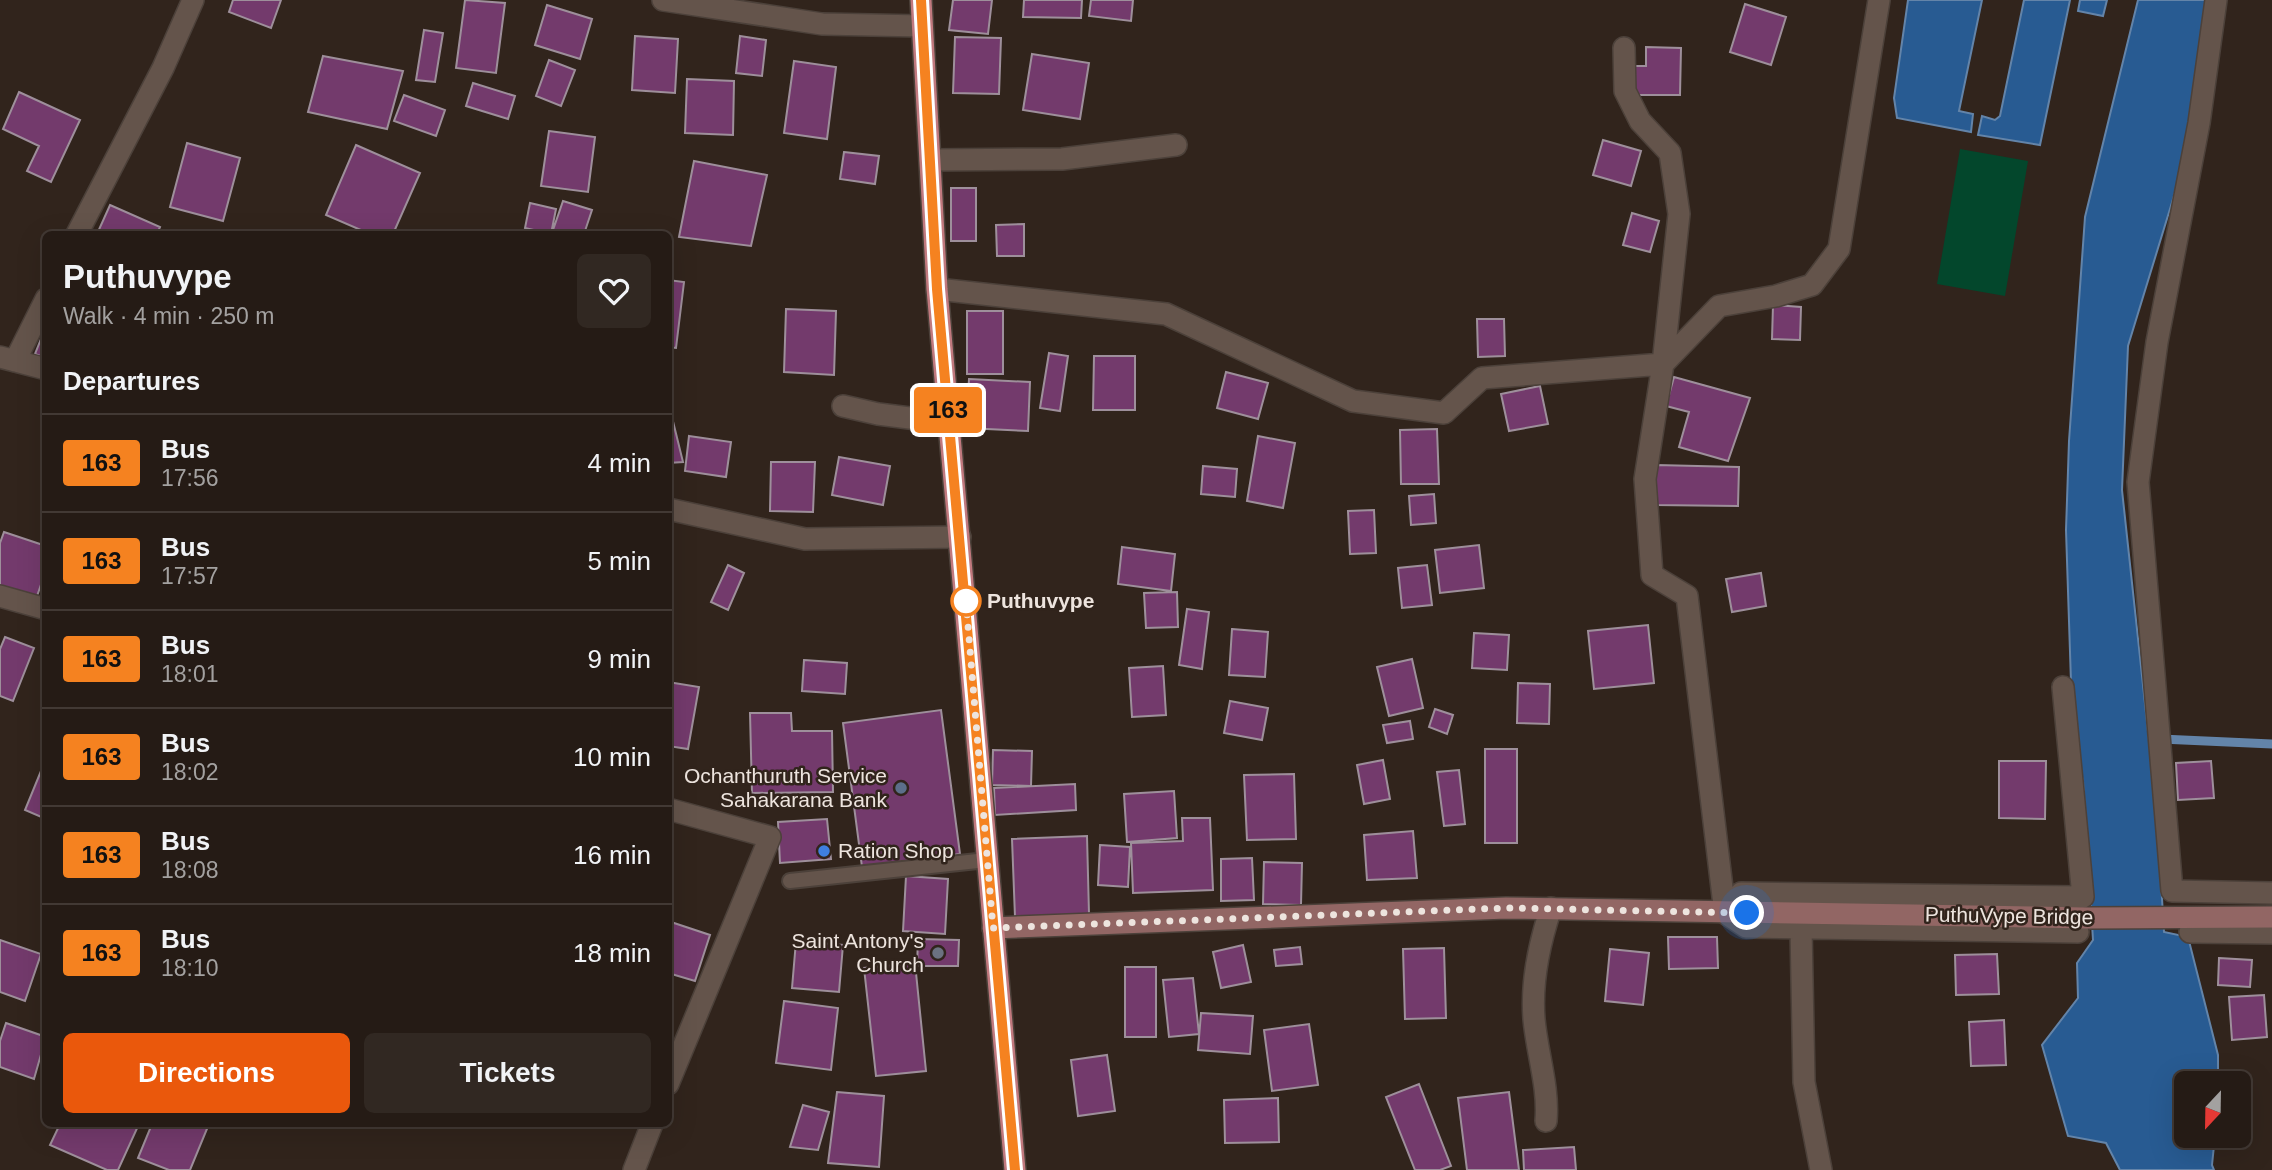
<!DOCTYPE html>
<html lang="en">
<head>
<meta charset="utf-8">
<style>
  :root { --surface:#251b15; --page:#312822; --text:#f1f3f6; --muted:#a3a1a0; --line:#423934; --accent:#ea580c }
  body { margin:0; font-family:Helvetica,sans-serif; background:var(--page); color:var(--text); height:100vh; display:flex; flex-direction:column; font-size:26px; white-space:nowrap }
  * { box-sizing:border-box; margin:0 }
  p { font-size:23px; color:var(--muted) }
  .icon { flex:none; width:38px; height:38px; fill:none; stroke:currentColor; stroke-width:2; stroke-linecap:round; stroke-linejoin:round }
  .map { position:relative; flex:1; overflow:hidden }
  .details { position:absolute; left:42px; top:231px; width:630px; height:896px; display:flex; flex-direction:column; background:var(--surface); border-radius:10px; box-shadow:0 7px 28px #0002,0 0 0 2px var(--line) }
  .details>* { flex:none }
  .badge { padding:0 14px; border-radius:5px; font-size:24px; line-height:46px }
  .needle { width:46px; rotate:202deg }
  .buttons { position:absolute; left:2174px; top:1071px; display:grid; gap:14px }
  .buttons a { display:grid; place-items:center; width:77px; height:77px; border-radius:10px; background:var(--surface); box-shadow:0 7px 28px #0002,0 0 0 2px var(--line); font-size:35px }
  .you { position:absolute; width:35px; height:35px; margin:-18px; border:5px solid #fff; border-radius:50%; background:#1a73e8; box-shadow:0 0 0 10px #1a73e833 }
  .map>.badge { position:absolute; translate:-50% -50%; box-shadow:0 0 0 4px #fff }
  h2 { padding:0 21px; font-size:26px; line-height:63px }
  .round { display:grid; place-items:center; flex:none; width:74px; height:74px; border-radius:10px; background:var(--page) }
  .summary { display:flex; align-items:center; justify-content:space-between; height:119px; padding:0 21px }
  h1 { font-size:33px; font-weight:700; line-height:52px }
  .action { display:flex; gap:14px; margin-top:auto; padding:14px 21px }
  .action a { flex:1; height:80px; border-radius:10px; background:var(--accent); color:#fff; font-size:28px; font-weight:700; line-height:80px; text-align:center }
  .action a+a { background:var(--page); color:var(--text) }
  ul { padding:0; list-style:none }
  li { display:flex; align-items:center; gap:21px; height:98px; padding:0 21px; border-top:2px solid var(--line) }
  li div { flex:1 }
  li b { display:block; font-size:26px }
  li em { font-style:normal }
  li .badge { min-width:77px; font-weight:700; text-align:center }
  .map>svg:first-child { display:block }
</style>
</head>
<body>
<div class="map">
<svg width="2272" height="1170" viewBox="0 0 2272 1170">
  <rect width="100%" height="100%" fill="#31241c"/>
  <path fill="#03472c" d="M1960 149 2028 161 2005 296 1937 284Z"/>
  <path fill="#285b92" stroke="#6384a9" stroke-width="2" d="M1908 0H1982L1959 111 1973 114 1971 132 1897 118 1894 98Z
    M2024 0H2070L2040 145 1978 135 1982 116 1995 120 2000 116Z
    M2080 0H2107L2103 16 2078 11Z
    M2138 0H2208L2185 160 2128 346 2122 490 2157 815 2164 932 2188 937 2218 1055V1083H2186V1136H2215L2212 1165 2214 1170H2120L2106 1143 2068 1136 2042 1045 2078 998 2077 963 2093 940 2083 781 2073 743 2066 530 2069 441 2085 217Z"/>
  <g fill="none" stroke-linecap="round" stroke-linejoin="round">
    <path stroke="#6384a9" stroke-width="9" d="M2161 739 2272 744"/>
  </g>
  <path fill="#733a6c" stroke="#9e8f9b" stroke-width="2" d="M233 0H281L271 28 229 12Z
    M465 0 505 3 496 73 456 68Z
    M953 0H992L988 34 949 30Z
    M1024 0H1082L1081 18 1023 17Z
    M1091 0H1133L1131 21 1089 16Z
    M1745 4 1786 17 1771 65 1730 52Z
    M547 5 592 19 580 59 535 45Z
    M424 30 443 33 435 82 416 80Z
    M635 36 678 39 675 93 632 90Z
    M740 36 766 40 762 76 736 73Z
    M955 37 1001 38 999 94 953 93Z
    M1646 47 1681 48 1680 95H1631L1632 66H1646Z
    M1032 54 1089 63 1080 119 1023 110Z
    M323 56 403 71 387 129 308 112Z
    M549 60 575 70 561 106 536 96Z
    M794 61 836 67 827 139 784 133Z
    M687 79 734 81 733 135 685 133Z
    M473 83 515 96 508 119 466 106Z
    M19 92 80 120 51 182 27 171 39 146 3 129Z
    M404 95 445 110 436 136 394 121Z
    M549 131 595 137 588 192 541 186Z
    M1603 140 1641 151 1631 186 1593 175Z
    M187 143 240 158 223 221 170 207Z
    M356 145 420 173 393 234H370L326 215Z
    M844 152 879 156 875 184 840 179Z
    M694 161 767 175 751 246 679 237Z
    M951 188H976V241H951Z
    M563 201 592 210 584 234 553 230Z
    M530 203 556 209 551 234 525 228Z
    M110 205 160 227 157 234H97Z
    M1632 213 1659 221 1650 252 1623 245Z
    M1024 224V256H997L996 225Z
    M668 280 684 282 676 348 668 347Z
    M1773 305 1801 307 1800 340 1772 339Z
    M786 309 836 311 834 375 784 372Z
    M967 311H1003V374H967Z
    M1477 319H1504L1505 356 1478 357Z
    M45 329H46V358L35 354Z
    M1049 353 1068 356 1060 411 1040 408Z
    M1094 356H1135V410H1093Z
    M1226 372 1268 383 1258 419 1217 408Z
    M1674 377 1750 398 1728 461 1679 447 1689 412 1666 406Z
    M969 379 1030 382 1028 431 966 428Z
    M1540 386 1548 424 1509 431 1501 394Z
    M668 401 683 462 668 463Z
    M1437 429 1439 484H1401L1400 430Z
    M689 436 731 442 726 477 685 471Z
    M1258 436 1295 443 1283 508 1247 501Z
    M839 457 890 466 883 505 832 495Z
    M771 462H815L813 512 770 511Z
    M1656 465 1739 467 1738 506 1655 505Z
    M1203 466 1237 469 1235 497 1201 494Z
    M1434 494 1436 523 1411 525 1409 496Z
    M1374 510 1376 553 1350 554 1348 511Z
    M4 532 46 546V570L36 599 0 587V543Z
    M1479 545 1484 588 1440 593 1435 550Z
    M1122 547 1175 554 1171 591 1118 584Z
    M728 565 744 573 728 610 711 602Z
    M1427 565 1432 605 1402 608 1398 568Z
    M1761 573 1766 606 1732 612 1726 579Z
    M1177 592 1178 627 1146 628 1144 593Z
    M1187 609 1209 612 1202 669 1179 665Z
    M1648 625 1654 683 1594 689 1588 631Z
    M1232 629 1268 632 1265 677 1229 675Z
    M1474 633 1509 635 1507 670 1472 668Z
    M5 637 34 648 13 701 0 696V649Z
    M1412 659 1423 708 1389 716 1377 667Z
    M804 660 847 663 845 694 802 691Z
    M1163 666 1166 715 1132 717 1129 668Z
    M668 682 699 687 688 749 668 746Z
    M1518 683 1550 684 1549 724 1517 723Z
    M1230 701 1268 708 1262 740 1224 733Z
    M1435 709 1453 715 1447 734 1429 727Z
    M941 710 960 854 862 867 843 723Z
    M750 713H791L792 731H832L833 792 752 793Z
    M1410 721 1413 739 1387 743 1383 725Z
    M1485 749H1517V843H1485Z
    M993 750 1032 751 1031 786 992 785Z
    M1383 760 1390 799 1364 804 1357 765Z
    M1999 761H2046L2045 819 1999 818Z
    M2211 761 2214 798 2178 800 2176 763Z
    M1459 770 1465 824 1444 826 1437 772Z
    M41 771 46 772V819L25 810Z
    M1294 774 1296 839 1247 840 1244 775Z
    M1075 784 1076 810 995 815 994 788Z
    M1174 791 1177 838 1127 842 1124 794Z
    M1182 818H1210L1213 890 1133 893 1131 843 1183 841Z
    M827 819 831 859 780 863 778 822Z
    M1413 831 1417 878 1367 880 1364 835Z
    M1087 836 1089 914 1015 917 1012 839Z
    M1100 845 1130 847 1128 887 1098 885Z
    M1252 858 1254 900 1221 901V859Z
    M1264 862 1302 863 1301 905 1263 904Z
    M906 876 948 879 945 934 903 931Z
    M668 921 710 935 695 981 668 973Z
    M1668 937H1717L1718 968 1669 969Z
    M918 939 959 940 958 966H917Z
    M0 940 41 954 25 1001 0 992Z
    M796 941 843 945 839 992 792 988Z
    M1243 945 1251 982 1221 988 1213 952Z
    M1300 947 1302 964 1276 966 1274 950Z
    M1444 948 1446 1018 1405 1019 1403 949Z
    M1610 949 1649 953 1643 1005 1605 1001Z
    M1997 954 1999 994 1956 995 1955 955Z
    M2219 958 2252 960 2250 987 2218 985Z
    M915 963 926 1071 876 1076 864 968Z
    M1125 967H1156V1037H1125Z
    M1193 978 1199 1034 1169 1037 1163 980Z
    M2264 995 2267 1037 2232 1040 2229 997Z
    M784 1001 838 1008 831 1070 776 1063Z
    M1201 1013 1253 1016 1250 1054 1198 1050Z
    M2004 1020 2006 1065 1971 1066 1969 1022Z
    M6 1023 46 1037 34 1079 0 1067V1041Z
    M1309 1024 1318 1085 1272 1091 1264 1030Z
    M1107 1055 1115 1111 1078 1116 1071 1060Z
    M1419 1084 1451 1166 1440 1170H1415L1386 1097Z
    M837 1092 884 1096 879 1167 828 1163Z
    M1509 1092 1519 1170H1467L1458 1098Z
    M1278 1098 1279 1142 1225 1143 1224 1100Z
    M803 1105 829 1112 818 1150 790 1147Z
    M60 1124H139L118 1170H107L50 1145Z
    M152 1124H209L190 1170H169L138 1158Z
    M1574 1147 1576 1170H1524L1523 1150Z"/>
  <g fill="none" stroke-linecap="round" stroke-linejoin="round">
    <defs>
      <path id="lane" d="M790 881 987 860"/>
      <path id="street" d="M663 0 822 24 922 26
        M2216 0 2199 123 2157 342 2138 482 2172 891 2272 893
        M1624 48 1625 91 1640 121 1670 153 1679 214 1663 364 1719 306 1776 296 1812 285 1839 249 1879 0
        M930 160 1062 159 1176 145
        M77 234 163 68 193 0
        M937 289 1166 314 1353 401 1444 413 1482 378 1663 364 1645 479 1652 575 1687 596 1725 913 1746 927 2078 932
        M0 357 46 369
        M15 361 46 299
        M843 406 878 414 949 423
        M668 509 805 539 960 537
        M0 596 46 609
        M668 809 770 837 668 1084
        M1725 913 1741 893 2083 897 2063 687
        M1801 928 1804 1082 1821 1170
        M2190 932 2272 933
        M1546 1121C1549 1087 1537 1053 1534 1019 1531 981 1539 944 1551 908
        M634 1170 652 1124"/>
      <path id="secondary" d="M993 928 1506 908 2089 918 2272 917"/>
      <path id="primary" d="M921 0 937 289 1015 1170"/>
    </defs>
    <use href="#lane" stroke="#4c413a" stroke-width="18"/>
    <use href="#street" stroke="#4c413a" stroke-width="24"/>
    <use href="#secondary" stroke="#4c413a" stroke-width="24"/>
    <use href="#primary" stroke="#4c413a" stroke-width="24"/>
    <use href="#lane" stroke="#64544b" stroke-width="14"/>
    <use href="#street" stroke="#64544b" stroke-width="21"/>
    <use href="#secondary" stroke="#926664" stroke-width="21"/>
    <use href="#primary" stroke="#c1797e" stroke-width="21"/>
  </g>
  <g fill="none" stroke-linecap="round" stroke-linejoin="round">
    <defs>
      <path id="line" d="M921 0 937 289 1015 1170"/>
    </defs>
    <use href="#line" stroke="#fff" stroke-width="16"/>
    <use href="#line" stroke="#f58220" stroke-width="10"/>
    <path stroke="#ede4de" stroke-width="7" stroke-dasharray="0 12.6" d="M966 601 965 589 993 928 1507 908 1747 913"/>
  </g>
  <circle fill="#fff" stroke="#f58220" stroke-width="3.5" cx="966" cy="601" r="14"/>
  <circle fill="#5c6f8a" stroke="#31241c" stroke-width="2.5" cx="901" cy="788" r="7"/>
  <circle fill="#3f7fe0" stroke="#31241c" stroke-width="2.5" cx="824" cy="851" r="7"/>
  <circle fill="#6b7280" stroke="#31241c" stroke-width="2.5" cx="938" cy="953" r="7"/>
  <g text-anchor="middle" stroke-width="5" stroke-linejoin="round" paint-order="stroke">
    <g font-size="21" font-weight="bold" fill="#ede4de" stroke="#31241c" text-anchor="start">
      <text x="987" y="608">Puthuvype</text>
    </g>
    <g font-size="21" fill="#ede4de" stroke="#31241c" text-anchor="end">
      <text x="887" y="783">Ochanthuruth Service<tspan x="887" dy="24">Sahakarana Bank</tspan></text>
      <text x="838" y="858" text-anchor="start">Ration Shop</text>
      <text x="924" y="948">Saint Antony's<tspan x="924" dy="24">Church</tspan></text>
    </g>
    <g font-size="21" fill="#ede4de" stroke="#31241c">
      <text transform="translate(2009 916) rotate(1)" y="7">PuthuVype Bridge</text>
    </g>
  </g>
</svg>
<div class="buttons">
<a><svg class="needle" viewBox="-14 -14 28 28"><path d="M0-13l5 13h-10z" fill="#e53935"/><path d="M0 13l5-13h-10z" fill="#a3a1a0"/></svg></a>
</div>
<div class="you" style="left:1747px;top:913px"></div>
<b class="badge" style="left:948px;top:410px;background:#f58220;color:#111">163</b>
<section class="details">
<div class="summary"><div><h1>Puthuvype</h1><p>Walk · 4 min · 250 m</p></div><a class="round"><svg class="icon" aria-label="heart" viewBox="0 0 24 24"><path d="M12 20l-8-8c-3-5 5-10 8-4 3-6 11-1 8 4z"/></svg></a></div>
<h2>Departures</h2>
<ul>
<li><span class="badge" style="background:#f58220;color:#111">163</span><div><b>Bus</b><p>17:56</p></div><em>4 min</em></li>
<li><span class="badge" style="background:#f58220;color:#111">163</span><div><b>Bus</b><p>17:57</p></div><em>5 min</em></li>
<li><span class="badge" style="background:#f58220;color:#111">163</span><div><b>Bus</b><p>18:01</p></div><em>9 min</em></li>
<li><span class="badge" style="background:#f58220;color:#111">163</span><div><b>Bus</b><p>18:02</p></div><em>10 min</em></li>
<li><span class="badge" style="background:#f58220;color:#111">163</span><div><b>Bus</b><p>18:08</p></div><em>16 min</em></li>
<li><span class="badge" style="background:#f58220;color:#111">163</span><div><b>Bus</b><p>18:10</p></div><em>18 min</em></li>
</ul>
<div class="action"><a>Directions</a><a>Tickets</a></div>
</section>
</div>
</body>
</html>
